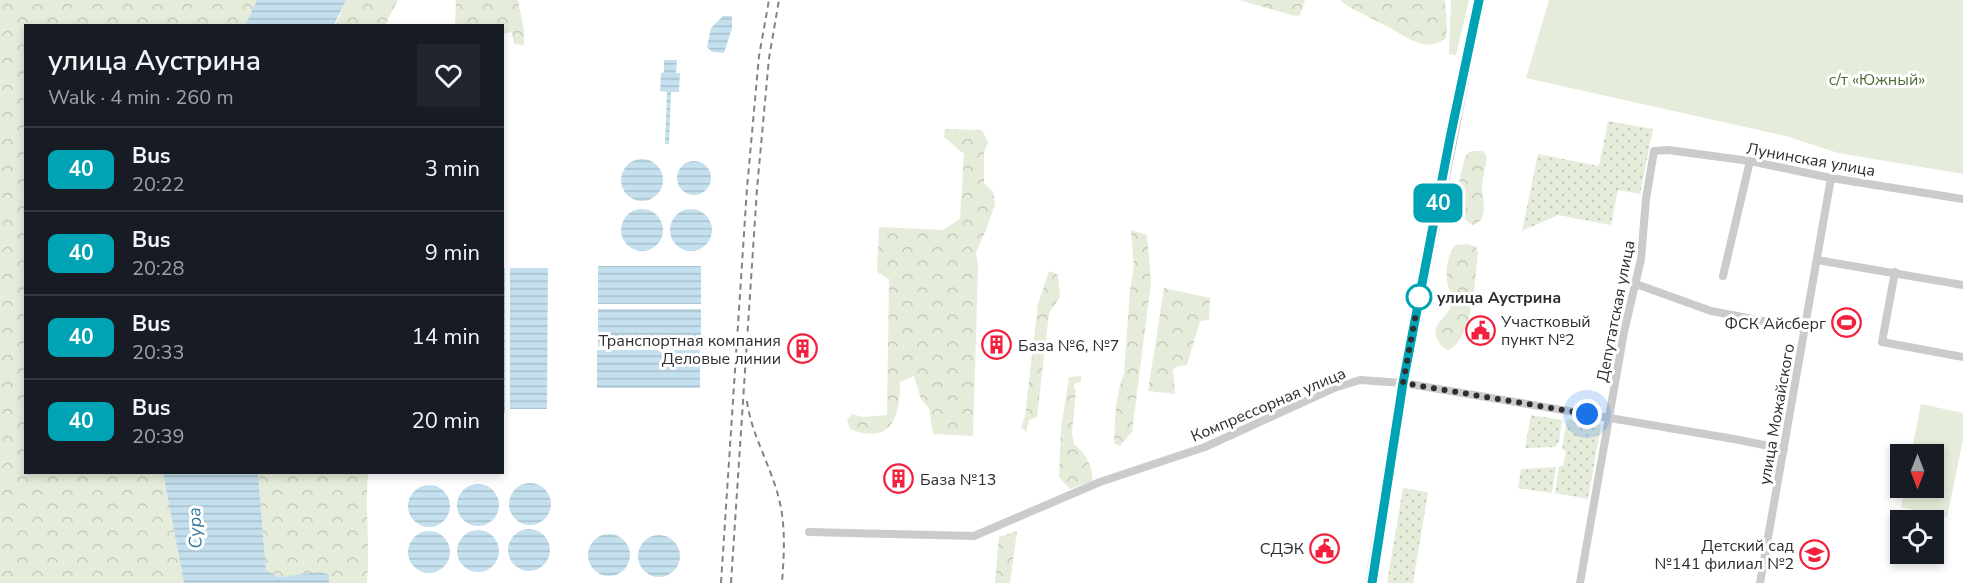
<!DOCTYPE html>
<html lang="en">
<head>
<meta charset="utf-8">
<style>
  :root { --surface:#171b24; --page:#20242c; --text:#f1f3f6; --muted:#9ea1a6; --line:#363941 }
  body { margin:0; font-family:"Nunito Sans",sans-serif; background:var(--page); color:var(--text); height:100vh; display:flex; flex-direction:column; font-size:22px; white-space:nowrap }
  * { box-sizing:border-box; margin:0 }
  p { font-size:20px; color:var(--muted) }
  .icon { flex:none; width:33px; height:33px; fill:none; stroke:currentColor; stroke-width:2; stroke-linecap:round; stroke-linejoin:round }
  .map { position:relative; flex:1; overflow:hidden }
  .drawer { position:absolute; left:24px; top:24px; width:480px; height:450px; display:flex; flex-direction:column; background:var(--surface); border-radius:0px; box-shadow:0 3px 9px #0003 }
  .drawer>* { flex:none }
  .badge { padding:0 12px; border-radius:9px; font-size:21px; line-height:39px }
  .needle { width:39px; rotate:180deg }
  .fabs { position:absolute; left:1890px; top:444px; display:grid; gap:12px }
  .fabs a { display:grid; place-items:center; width:54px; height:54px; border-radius:0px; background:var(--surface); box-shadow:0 3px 9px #0003; font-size:30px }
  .you { position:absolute; width:30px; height:30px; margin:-15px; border:4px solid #fff; border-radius:50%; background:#1a73e8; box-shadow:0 0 0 9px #1a73e833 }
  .map>.badge { position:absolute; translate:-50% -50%; box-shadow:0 0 0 3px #fff }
  .round { display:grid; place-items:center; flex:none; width:63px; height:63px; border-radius:0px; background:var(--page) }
  .headline { display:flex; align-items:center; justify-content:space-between; height:102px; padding:0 24px }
  h1 { font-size:28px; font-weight:600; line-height:45px }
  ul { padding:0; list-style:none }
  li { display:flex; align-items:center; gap:18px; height:84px; padding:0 24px; border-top:2px solid var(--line) }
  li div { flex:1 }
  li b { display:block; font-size:22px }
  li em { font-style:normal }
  li .badge { min-width:66px; font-weight:700; text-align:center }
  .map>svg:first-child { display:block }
</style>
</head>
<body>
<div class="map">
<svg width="1963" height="583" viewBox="0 0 1963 583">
  <defs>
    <pattern id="grass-dots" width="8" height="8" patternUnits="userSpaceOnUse" patternTransform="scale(1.5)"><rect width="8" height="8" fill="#e5ecda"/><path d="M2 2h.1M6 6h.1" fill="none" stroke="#c5cbbb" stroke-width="1.8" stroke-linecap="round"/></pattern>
    <pattern id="forest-crowns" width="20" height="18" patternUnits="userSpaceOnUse" patternTransform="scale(1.5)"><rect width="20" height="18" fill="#e5ecda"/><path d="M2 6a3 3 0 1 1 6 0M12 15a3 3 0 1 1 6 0" fill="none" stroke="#c5cbbb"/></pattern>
    <pattern id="water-rules" width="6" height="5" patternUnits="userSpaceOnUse" patternTransform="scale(1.5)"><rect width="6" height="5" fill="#c4e0ee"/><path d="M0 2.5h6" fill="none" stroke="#a9c0cc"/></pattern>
  </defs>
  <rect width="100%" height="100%" fill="#fff"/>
  <path fill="url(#grass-dots)" d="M1608 121 1653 129 1640 194 1618 190 1611 225 1558 215 1522 231 1538 154 1599 166Z
    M1531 415 1562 420 1559 442 1555 447 1525 448Z
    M1567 419 1601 425 1588 499 1555 493 1559 466H1563L1566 451 1562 449Z
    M1556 467 1552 493 1518 488 1521 469Z
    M1403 488 1428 492 1413 583H1387Z"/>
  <path fill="url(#forest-crowns)" d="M0 0H257L245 25 26 26V472L163 473 184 583H0Z
    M346 0H398L385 25 335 26Z
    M456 0H518L524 31V45L514 44 512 32 503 34 502 26 455 25Z
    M1239 0H1305L1300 15 1295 16Z
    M1340 0H1445L1447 28 1446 38C1425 54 1406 36 1388 27 1375 20 1362 14 1349 7Z
    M945 129 982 130 988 142 984 152V183L993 192 995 204 986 230 976 252 978 268 973 436 933 434 929 408 921 399 914 376 900 382C900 419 891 445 850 429L847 420 852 414 863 417 887 415 889 279 877 272 879 227 943 230 960 219 964 154 944 137Z
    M1475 151H1483L1487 157C1485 167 1483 177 1482 187 1482 200 1490 221 1472 225 1449 210 1460 179 1465 157L1469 152Z
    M1131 230 1147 235 1151 282 1132 432 1120 446 1114 443C1115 420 1115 395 1124 374L1130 290 1134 266Z
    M1468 244 1476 247 1478 253C1475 279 1474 336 1449 350 1443 348 1441 347 1438 341 1428 322 1452 318 1452 300 1452 295 1449 291 1448 286 1445 271 1447 258 1455 245Z
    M1049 271 1058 275 1060 297 1049 313 1037 417 1029 420 1026 432 1021 427 1025 416 1038 304Z
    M1164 288 1210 298 1209 320 1200 321 1187 365 1178 366 1173 370 1175 394 1148 391Z
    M1081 376V382L1074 383V389L1076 390 1072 433 1074 444C1085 453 1094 467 1092 481L1070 489 1059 477 1061 429 1069 377Z
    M258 473H368C365 509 370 546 367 583H329V575L279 577 266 570Z
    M1017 531 1010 583H995L999 537Z"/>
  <path fill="#e5ecda" d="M1451 0H1469L1456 55 1449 54Z
    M1549 0H1963V174L1838 153 1786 136 1526 78Z
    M1921 404 1963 413V440L1947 517 1901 507 1905 488H1934V454H1911Z"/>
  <path fill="url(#water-rules)" d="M257 0H346L334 25H245Z
    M723 16H732V28L724 53 712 52 707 47 711 28Z
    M664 60H677L676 73H680L679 92H671L669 144H665L667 92 660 91 661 73 664 72Z
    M621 180a21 21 0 1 1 42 0a21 21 0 1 1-42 0Z
    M677 178a17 17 0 1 1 34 0a17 17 0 1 1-34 0Z
    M621 230a21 21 0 1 1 42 0a21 21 0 1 1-42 0Z
    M670 230a21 21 0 1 1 42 0a21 21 0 1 1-42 0Z
    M598 266H701V304H598Z
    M502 268H505V413H502Z
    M510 268H548L547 409H510Z
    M598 309H701V347H598Z
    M597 350H700V388H597Z
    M163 473H258L266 570 279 577 321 572 329 575V583H184Z
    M509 504a21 21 0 1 1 42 0a21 21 0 1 1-42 0Z
    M457 505a21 21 0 1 1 42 0a21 21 0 1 1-42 0Z
    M408 506a21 21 0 1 1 42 0a21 21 0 1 1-42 0Z
    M508 550a21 21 0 1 1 42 0a21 21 0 1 1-42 0Z
    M457 551a21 21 0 1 1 42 0a21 21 0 1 1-42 0Z
    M408 552a21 21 0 1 1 42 0a21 21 0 1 1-42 0Z
    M588 555a21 21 0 1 1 42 0a21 21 0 1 1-42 0Z
    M638 556a21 21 0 1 1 42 0a21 21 0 1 1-42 0Z"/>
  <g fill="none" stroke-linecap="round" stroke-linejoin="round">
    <path stroke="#cbcbcb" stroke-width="8" d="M1817 260 1963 285
      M1895 272 1882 342 1963 357
      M1723 276 1750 161
      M1636 284 1711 311 1805 329
      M809 532 974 536 1100 482 1205 447 1334 388 1360 380 1403 383 1734 439 1784 449
      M1580 583 1624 332 1641 259 1646 199 1654 151 1668 150 1750 161 1831 178 1963 199
      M1760 583 1831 178"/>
    <path stroke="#a6a6a6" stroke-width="12" d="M1371 583 1403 383 1479 0"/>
    <path stroke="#838383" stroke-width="2" stroke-dasharray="6 4.5" stroke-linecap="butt" d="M747 401C751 434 771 466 779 499 786 527 784 555 782 583
      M721 583 747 188 759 56 769 0
      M731 583 757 189 769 58 779 0"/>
  </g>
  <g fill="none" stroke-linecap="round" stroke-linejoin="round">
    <defs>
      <path id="line" d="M1372 583 1403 383 1450 138 1479 0"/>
    </defs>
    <use href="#line" stroke="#fff" stroke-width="14"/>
    <use href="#line" stroke="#00a3b4" stroke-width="9"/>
    <path stroke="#2e2e2e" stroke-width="6" stroke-dasharray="0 10.8" d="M1419 297 1403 383 1587 414"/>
  </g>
  <defs>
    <symbol id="stadium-ring" viewBox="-11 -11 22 22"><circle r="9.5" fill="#fff" stroke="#f3213d" stroke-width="1.5"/><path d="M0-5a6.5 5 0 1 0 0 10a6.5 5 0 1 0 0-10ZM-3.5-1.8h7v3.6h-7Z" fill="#f3213d"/></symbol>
    <symbol id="civic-ring" viewBox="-11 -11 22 22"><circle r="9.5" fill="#fff" stroke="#f3213d" stroke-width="1.5"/><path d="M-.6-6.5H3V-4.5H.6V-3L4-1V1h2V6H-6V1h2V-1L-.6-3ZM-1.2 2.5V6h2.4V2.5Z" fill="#f3213d"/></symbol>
    <symbol id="building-ring" viewBox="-11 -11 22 22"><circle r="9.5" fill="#fff" stroke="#f3213d" stroke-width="1.5"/><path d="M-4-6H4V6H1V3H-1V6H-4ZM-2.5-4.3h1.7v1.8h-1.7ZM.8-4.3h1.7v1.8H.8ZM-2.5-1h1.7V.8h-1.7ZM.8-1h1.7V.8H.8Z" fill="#f3213d"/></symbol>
    <symbol id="school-ring" viewBox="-11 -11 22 22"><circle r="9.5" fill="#fff" stroke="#f3213d" stroke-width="1.5"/><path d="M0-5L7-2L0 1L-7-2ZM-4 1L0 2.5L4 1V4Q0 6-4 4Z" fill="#f3213d"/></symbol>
  </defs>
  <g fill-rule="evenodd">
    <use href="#stadium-ring" x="1830" y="306" width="33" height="33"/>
    <use href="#civic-ring" x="1464" y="314" width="33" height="33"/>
    <use href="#building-ring" x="980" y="328" width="33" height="33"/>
    <use href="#building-ring" x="786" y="332" width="33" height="33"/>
    <use href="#building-ring" x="882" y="462" width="33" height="33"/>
    <use href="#civic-ring" x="1308" y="532" width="33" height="33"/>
    <use href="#school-ring" x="1798" y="538" width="33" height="33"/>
  </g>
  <circle fill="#fff" stroke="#00a3b4" stroke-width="3" cx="1419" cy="297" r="12"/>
  <g text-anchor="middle" stroke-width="6" stroke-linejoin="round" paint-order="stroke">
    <g font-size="16" fill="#546d38" stroke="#fff">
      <text x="1877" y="85">с/т «Южный»</text>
    </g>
    <g font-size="16" fill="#2e2e2e" stroke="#fff">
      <text transform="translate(1811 159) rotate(10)" y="6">Лунинская улица</text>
      <text transform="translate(1615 311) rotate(-79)" y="6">Депутатская улица</text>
      <text transform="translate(1268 404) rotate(-23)" y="6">Компрессорная улица</text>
      <text transform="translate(1776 414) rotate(-80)" y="6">улица Можайского</text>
    </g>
    <g font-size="16" font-weight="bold" fill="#2e2e2e" stroke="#fff" text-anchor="start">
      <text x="1437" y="303">улица Аустрина</text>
    </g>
    <g font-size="16" fill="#2e2e2e" stroke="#fff" text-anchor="end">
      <text x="1501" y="327" text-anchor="start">Участковый<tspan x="1501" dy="18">пункт №2</tspan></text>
      <text x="1826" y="329">ФСК Айсберг</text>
      <text x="781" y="346">Транспортная компания<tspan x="781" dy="18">Деловые линии</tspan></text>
      <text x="1018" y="351" text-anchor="start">База №6, №7</text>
      <text x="920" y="485" text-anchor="start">База №13</text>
      <text x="1794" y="551">Детский сад<tspan x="1794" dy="18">№141 филиал №2</tspan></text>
      <text x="1304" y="554">СДЭК</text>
    </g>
    <g font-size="18" font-style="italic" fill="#357696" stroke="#fff">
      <text transform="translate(195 528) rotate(-92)" y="6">Сура</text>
    </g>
  </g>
</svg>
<div class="fabs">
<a><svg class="needle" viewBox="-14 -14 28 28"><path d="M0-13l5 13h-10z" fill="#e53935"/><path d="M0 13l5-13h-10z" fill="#9ea1a6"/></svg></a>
<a><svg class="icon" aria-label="locate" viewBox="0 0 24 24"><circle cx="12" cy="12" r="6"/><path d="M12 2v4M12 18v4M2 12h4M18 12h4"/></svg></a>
</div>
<div class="you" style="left:1587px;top:414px"></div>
<b class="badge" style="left:1438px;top:203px;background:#00a3b4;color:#fff">40</b>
<section class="drawer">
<div class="headline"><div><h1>улица Аустрина</h1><p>Walk · 4 min · 260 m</p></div><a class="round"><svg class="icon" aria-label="heart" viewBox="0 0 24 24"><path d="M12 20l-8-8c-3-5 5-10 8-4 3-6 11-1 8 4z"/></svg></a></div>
<ul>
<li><span class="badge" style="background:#00a3b4;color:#fff">40</span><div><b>Bus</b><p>20:22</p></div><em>3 min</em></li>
<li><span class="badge" style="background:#00a3b4;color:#fff">40</span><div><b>Bus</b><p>20:28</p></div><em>9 min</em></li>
<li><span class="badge" style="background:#00a3b4;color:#fff">40</span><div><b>Bus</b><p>20:33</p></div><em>14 min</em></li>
<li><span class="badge" style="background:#00a3b4;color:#fff">40</span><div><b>Bus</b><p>20:39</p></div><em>20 min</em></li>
</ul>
</section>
</div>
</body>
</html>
